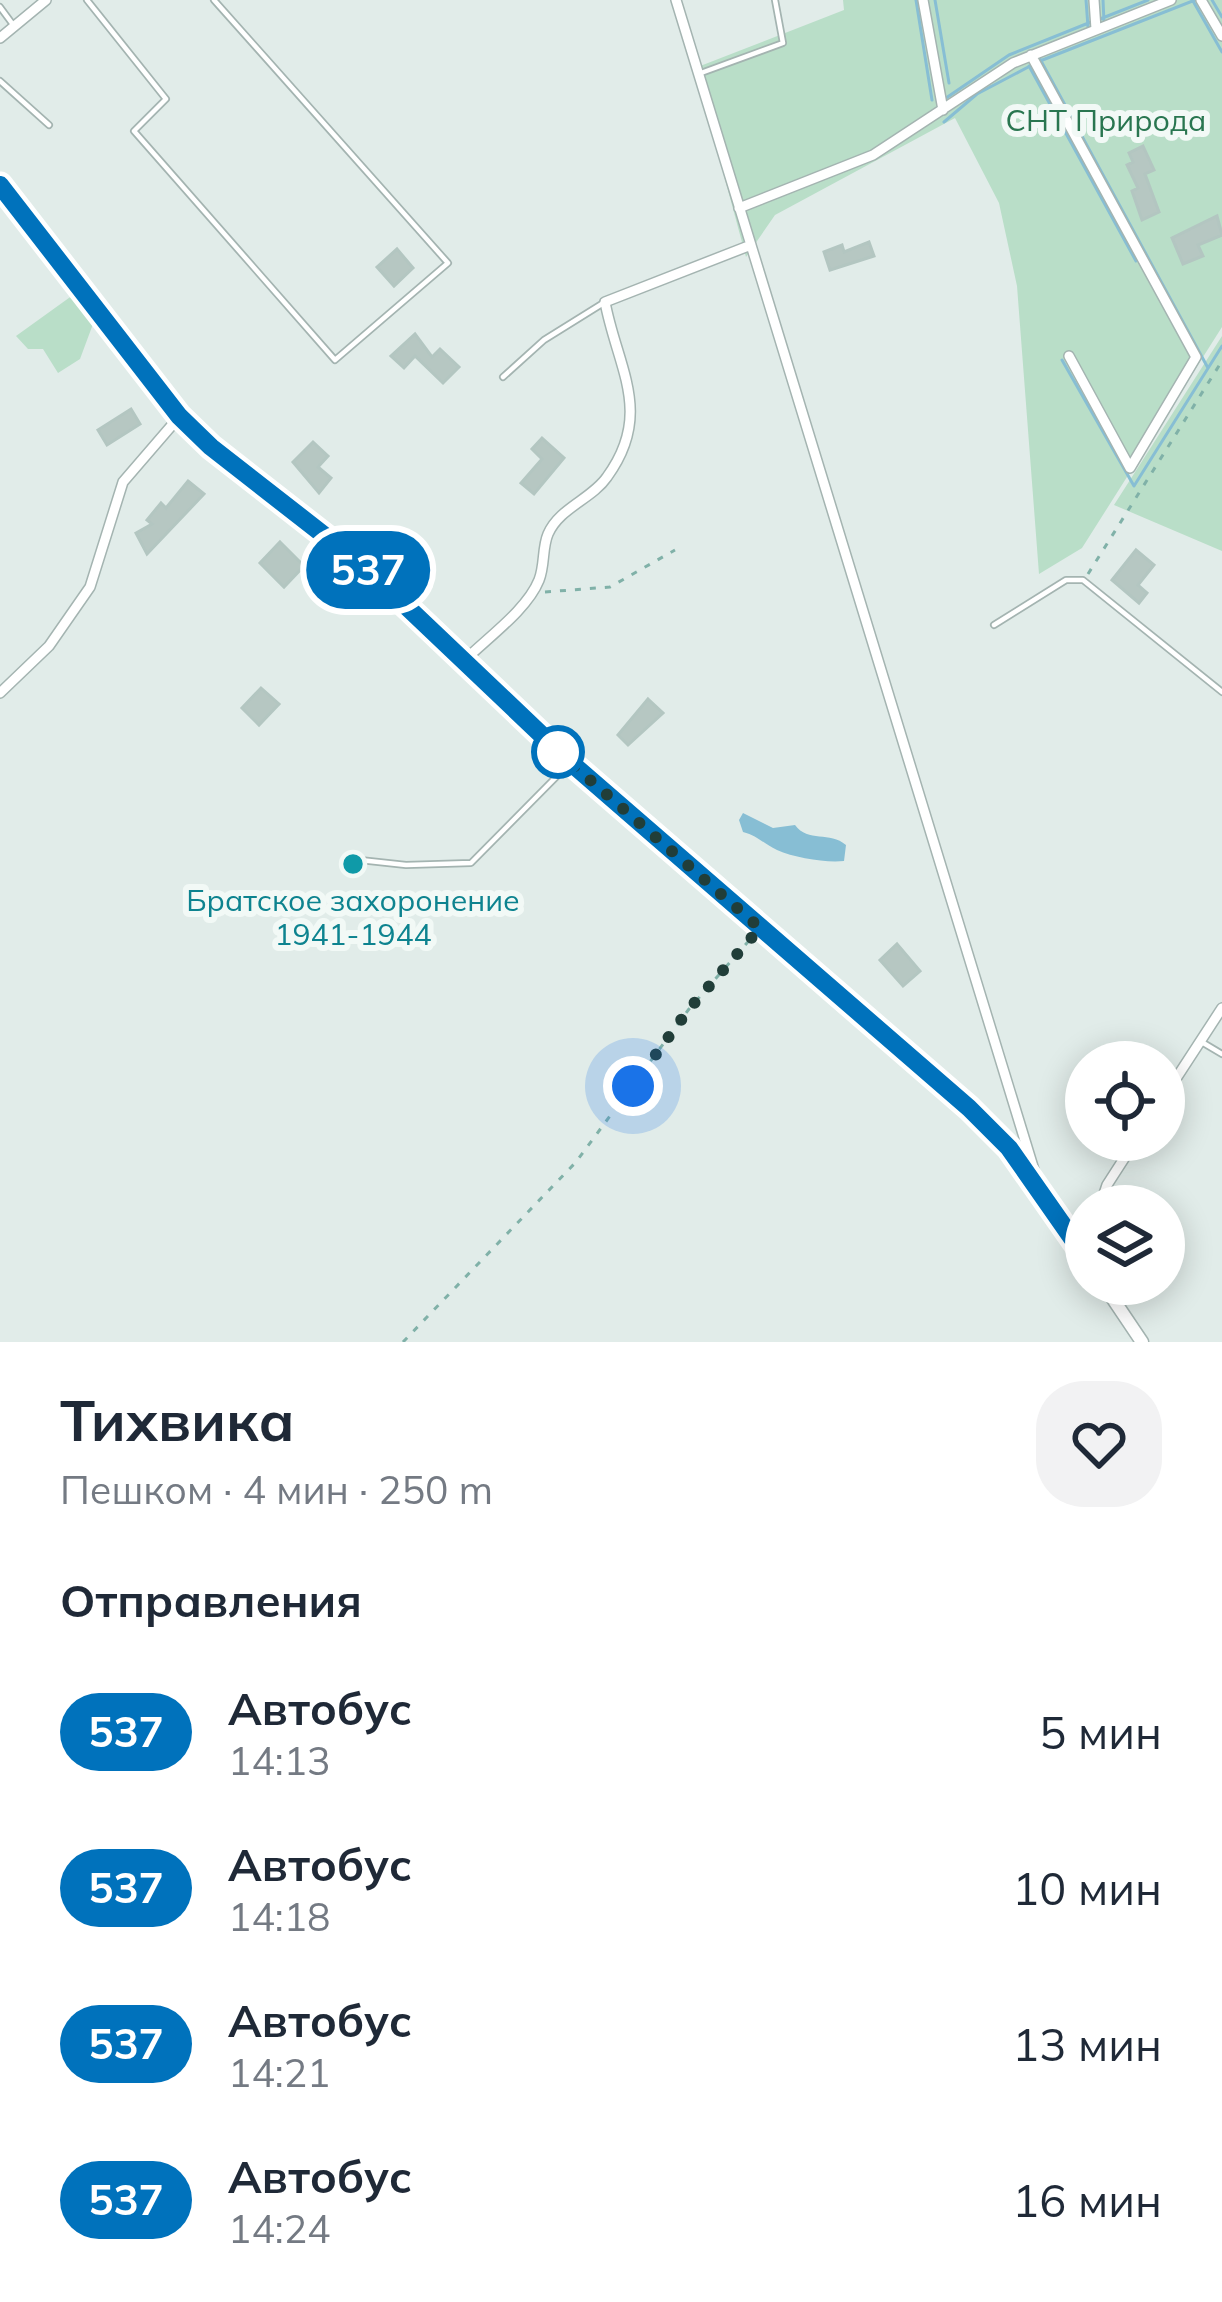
<!DOCTYPE html>
<html lang="ru">
<head>
<meta charset="utf-8">
<style>
  :root { --surface:#fff; --page:#f2f2f3; --text:#1f2937; --muted:#747a83 }
  body { margin:0; font-family:Mulish,sans-serif; background:var(--page); color:var(--text); height:100vh; display:flex; flex-direction:column; font-size:45px; white-space:nowrap }
  * { box-sizing:border-box; margin:0 }
  p { font-size:39px; color:var(--muted) }
  .icon { flex:none; width:66px; height:66px; fill:none; stroke:currentColor; stroke-width:2; stroke-linecap:round; stroke-linejoin:round }
  .map { position:relative; height:1342px; overflow:hidden }
  .panel { display:flex; flex-direction:column; background:var(--surface); flex:1 }
  .panel>* { flex:none }
  .badge { padding:0 24px; border-radius:39px; font-size:42px; line-height:78px }
  .controls { position:absolute; left:1065px; top:1041px; display:grid; gap:24px }
  .controls a { display:grid; place-items:center; width:120px; height:120px; border-radius:50%; background:var(--surface); box-shadow:0 6px 30px #0003; font-size:60px }
  .you { position:absolute; width:60px; height:60px; margin:-30px; border:9px solid #fff; border-radius:50%; background:#1a73e8; box-shadow:0 0 0 18px #1a73e833 }
  .map>.badge { position:absolute; translate:-50% -50%; box-shadow:0 0 0 6px #fff }
  h2 { padding:0 60px; font-size:45px; line-height:108px }
  .round { display:grid; place-items:center; flex:none; width:126px; height:126px; border-radius:48px; background:var(--page) }
  .head { display:flex; align-items:center; justify-content:space-between; height:204px; padding:0 60px }
  h1 { font-size:57px; font-weight:700; line-height:90px }
  ul { padding:0; list-style:none }
  li { display:flex; align-items:center; gap:36px; height:156px; padding:0 60px }
  li div { flex:1 }
  li b { display:block; font-size:45px }
  li em { font-style:normal }
  li .badge { min-width:132px; font-weight:700; text-align:center }
  .map>svg:first-child { display:block }
</style>
</head>
<body>
<div class="map">
<svg width="1222" height="1342" viewBox="0 0 1222 1342">
  <rect width="100%" height="100%" fill="#e1ece9"/>
  <path fill="#b9dec8" d="M843 0H1222V327L1082 548 1039 574 1017 286 999 203 955 118 775 215 746 257 695 68 844 10Z
    M73 295 93 324 80 359 58 373 43 349H28L16 336Z
    M1222 336V551L1114 505Z"/>
  <path fill="#87bed4" d="M743 813 773 828 795 825C808 843 830 831 846 845L844 861C826 863 795 858 777 850 764 844 758 836 743 832L739 820Z"/>
  <g fill="none" stroke-linecap="round" stroke-linejoin="round">
    <path stroke="#87bed4" stroke-width="3" d="M916 0 932 100
      M935 0 949 83
      M1086 0 1088 27
      M1103 0 1104 22
      M1212 0 1222 17
      M1193 1 1222 52
      M1100 19 1148 0
      M1040 59 1208 368
      M1040 61 1195 0
      M1029 66 1136 261
      M946 98 1009 55 1091 22
      M944 122 977 94 1032 65
      M1062 360 1134 486 1222 346"/>
  </g>
  <path fill="#b6c7c2" stroke="#b3c6c1" stroke-width="3" d="M1143 146 1154 170 1145 174 1159 212 1142 220 1132 191 1138 188 1127 165 1133 162 1129 153Z
    M1217 216 1222 235 1198 245 1203 256 1183 264 1172 238Z
    M869 242 874 256 830 270 824 252 842 245 844 252Z
    M397 249 413 268 394 286 377 267Z
    M415 334 432 357 440 349 459 367 443 383 415 356 404 368 391 356Z
    M131 409 140 424 107 445 98 430Z
    M542 438 564 458 534 494 521 483 542 459 532 449Z
    M313 442 328 456 318 467 331 478 319 493 293 462Z
    M188 481 204 494 147 554 136 533 152 524 147 520 161 503 166 508Z
    M280 542 304 566 284 587 260 563Z
    M1136 550 1154 565 1138 585 1147 593 1139 603 1112 580Z
    M261 688 279 704 259 725 242 708Z
    M648 699 663 713 628 745 618 735Z
    M897 944 920 971 903 986 880 960Z"/>
  <g fill="none" stroke-linecap="round" stroke-linejoin="round">
    <defs>
      <path id="service" d="M87 0 166 99 134 131 335 360 448 263 214 0
        M0 7 14 26
        M701 73 783 43 775 0
        M0 81 49 125
        M503 377 544 340 605 302
        M994 625 1066 580H1083L1222 692
        M360 860 406 865 471 863 570 763
        M1200 1041 1222 1054"/>
      <path id="minor" d="M676 0 1038 1183
        M923 0 943 110
        M1094 0 1096 29
        M1201 0 1222 36
        M0 38 46 0
        M1031 55 1196 357 1130 468 1069 356
        M739 208 873 155 1013 63 1171 0
        M464 661C487 638 527 610 539 580 545 565 542 548 548 534 559 508 592 499 607 477 654 413 617 367 605 302L751 245
        M0 693 49 646 90 587 123 482 179 417
        M1164 1097 1222 1008
        M1100 1206 1107 1185 1136 1140"/>
      <path id="tertiary" d="M0 185 179 417 211 447 366 569 561 754 969 1108 1009 1148 1086 1258
        M1103 1284 1142 1342"/>
    </defs>
    <use href="#service" stroke="#a4b4b1" stroke-width="8"/>
    <use href="#minor" stroke="#a4b4b1" stroke-width="12"/>
    <use href="#tertiary" stroke="#a4b4b1" stroke-width="15"/>
    <path stroke="#80b1a8" stroke-width="3" stroke-dasharray="6 9" stroke-linecap="butt" d="M1088 574 1222 361
      M545 592 610 587 675 550
      M403 1342 576 1162 689 1009 754 935"/>
    <use href="#service" stroke="#fff" stroke-width="4.5"/>
    <use href="#minor" stroke="#fff" stroke-width="9"/>
    <use href="#tertiary" stroke="#fff" stroke-width="12"/>
  </g>
  <g fill="none" stroke-linecap="round" stroke-linejoin="round">
    <defs>
      <path id="line" d="M0 185 179 416 211 447 366 568 570 762 969 1108 1009 1148 1086 1258"/>
    </defs>
    <use href="#line" stroke="#fff" stroke-width="27"/>
    <use href="#line" stroke="#0072bc" stroke-width="18"/>
    <path stroke="#213e39" stroke-width="12" stroke-dasharray="0 21.6" d="M558 752 760 928 689 1009 633 1086"/>
  </g>
  <circle fill="#fff" stroke="#0072bc" stroke-width="6" cx="558" cy="752" r="24"/>
  <circle fill="#0f9aa8" stroke="#f2f9f6" stroke-width="4.5" cx="353" cy="864" r="12"/>
  <g text-anchor="middle" stroke-width="12" stroke-linejoin="round" paint-order="stroke">
    <g font-size="30" fill="#297650" stroke="#f2f9f6">
      <text x="1106" y="131">СНТ Природа</text>
    </g>
    <g font-size="30" fill="#0d838f" stroke="#f2f9f6">
      <text x="353" y="911">Братское захоронение<tspan x="353" dy="34">1941-1944</tspan></text>
    </g>
  </g>
</svg>
<div class="controls">
<a><svg class="icon" aria-label="locate" viewBox="0 0 24 24"><circle cx="12" cy="12" r="6"/><path d="M12 2v4M12 18v4M2 12h4M18 12h4"/></svg></a>
<a><svg class="icon" aria-label="layers" viewBox="0 0 24 24"><path d="M12 4l9 5-9 5-9-5zM3 14l9 5 9-5"/></svg></a>
</div>
<div class="you" style="left:633px;top:1086px"></div>
<b class="badge" style="left:368px;top:570px;background:#0072bc;color:#fff">537</b>
</div>
<section class="panel">
<div class="head"><div><h1>Тихвика</h1><p>Пешком · 4 мин · 250 m</p></div><a class="round"><svg class="icon" aria-label="heart" viewBox="0 0 24 24"><path d="M12 20l-8-8c-3-5 5-10 8-4 3-6 11-1 8 4z"/></svg></a></div>
<h2>Отправления</h2>
<ul>
<li><span class="badge" style="background:#0072bc;color:#fff">537</span><div><b>Автобус</b><p>14:13</p></div><em>5 мин</em></li>
<li><span class="badge" style="background:#0072bc;color:#fff">537</span><div><b>Автобус</b><p>14:18</p></div><em>10 мин</em></li>
<li><span class="badge" style="background:#0072bc;color:#fff">537</span><div><b>Автобус</b><p>14:21</p></div><em>13 мин</em></li>
<li><span class="badge" style="background:#0072bc;color:#fff">537</span><div><b>Автобус</b><p>14:24</p></div><em>16 мин</em></li>
</ul>
</section>
</body>
</html>
